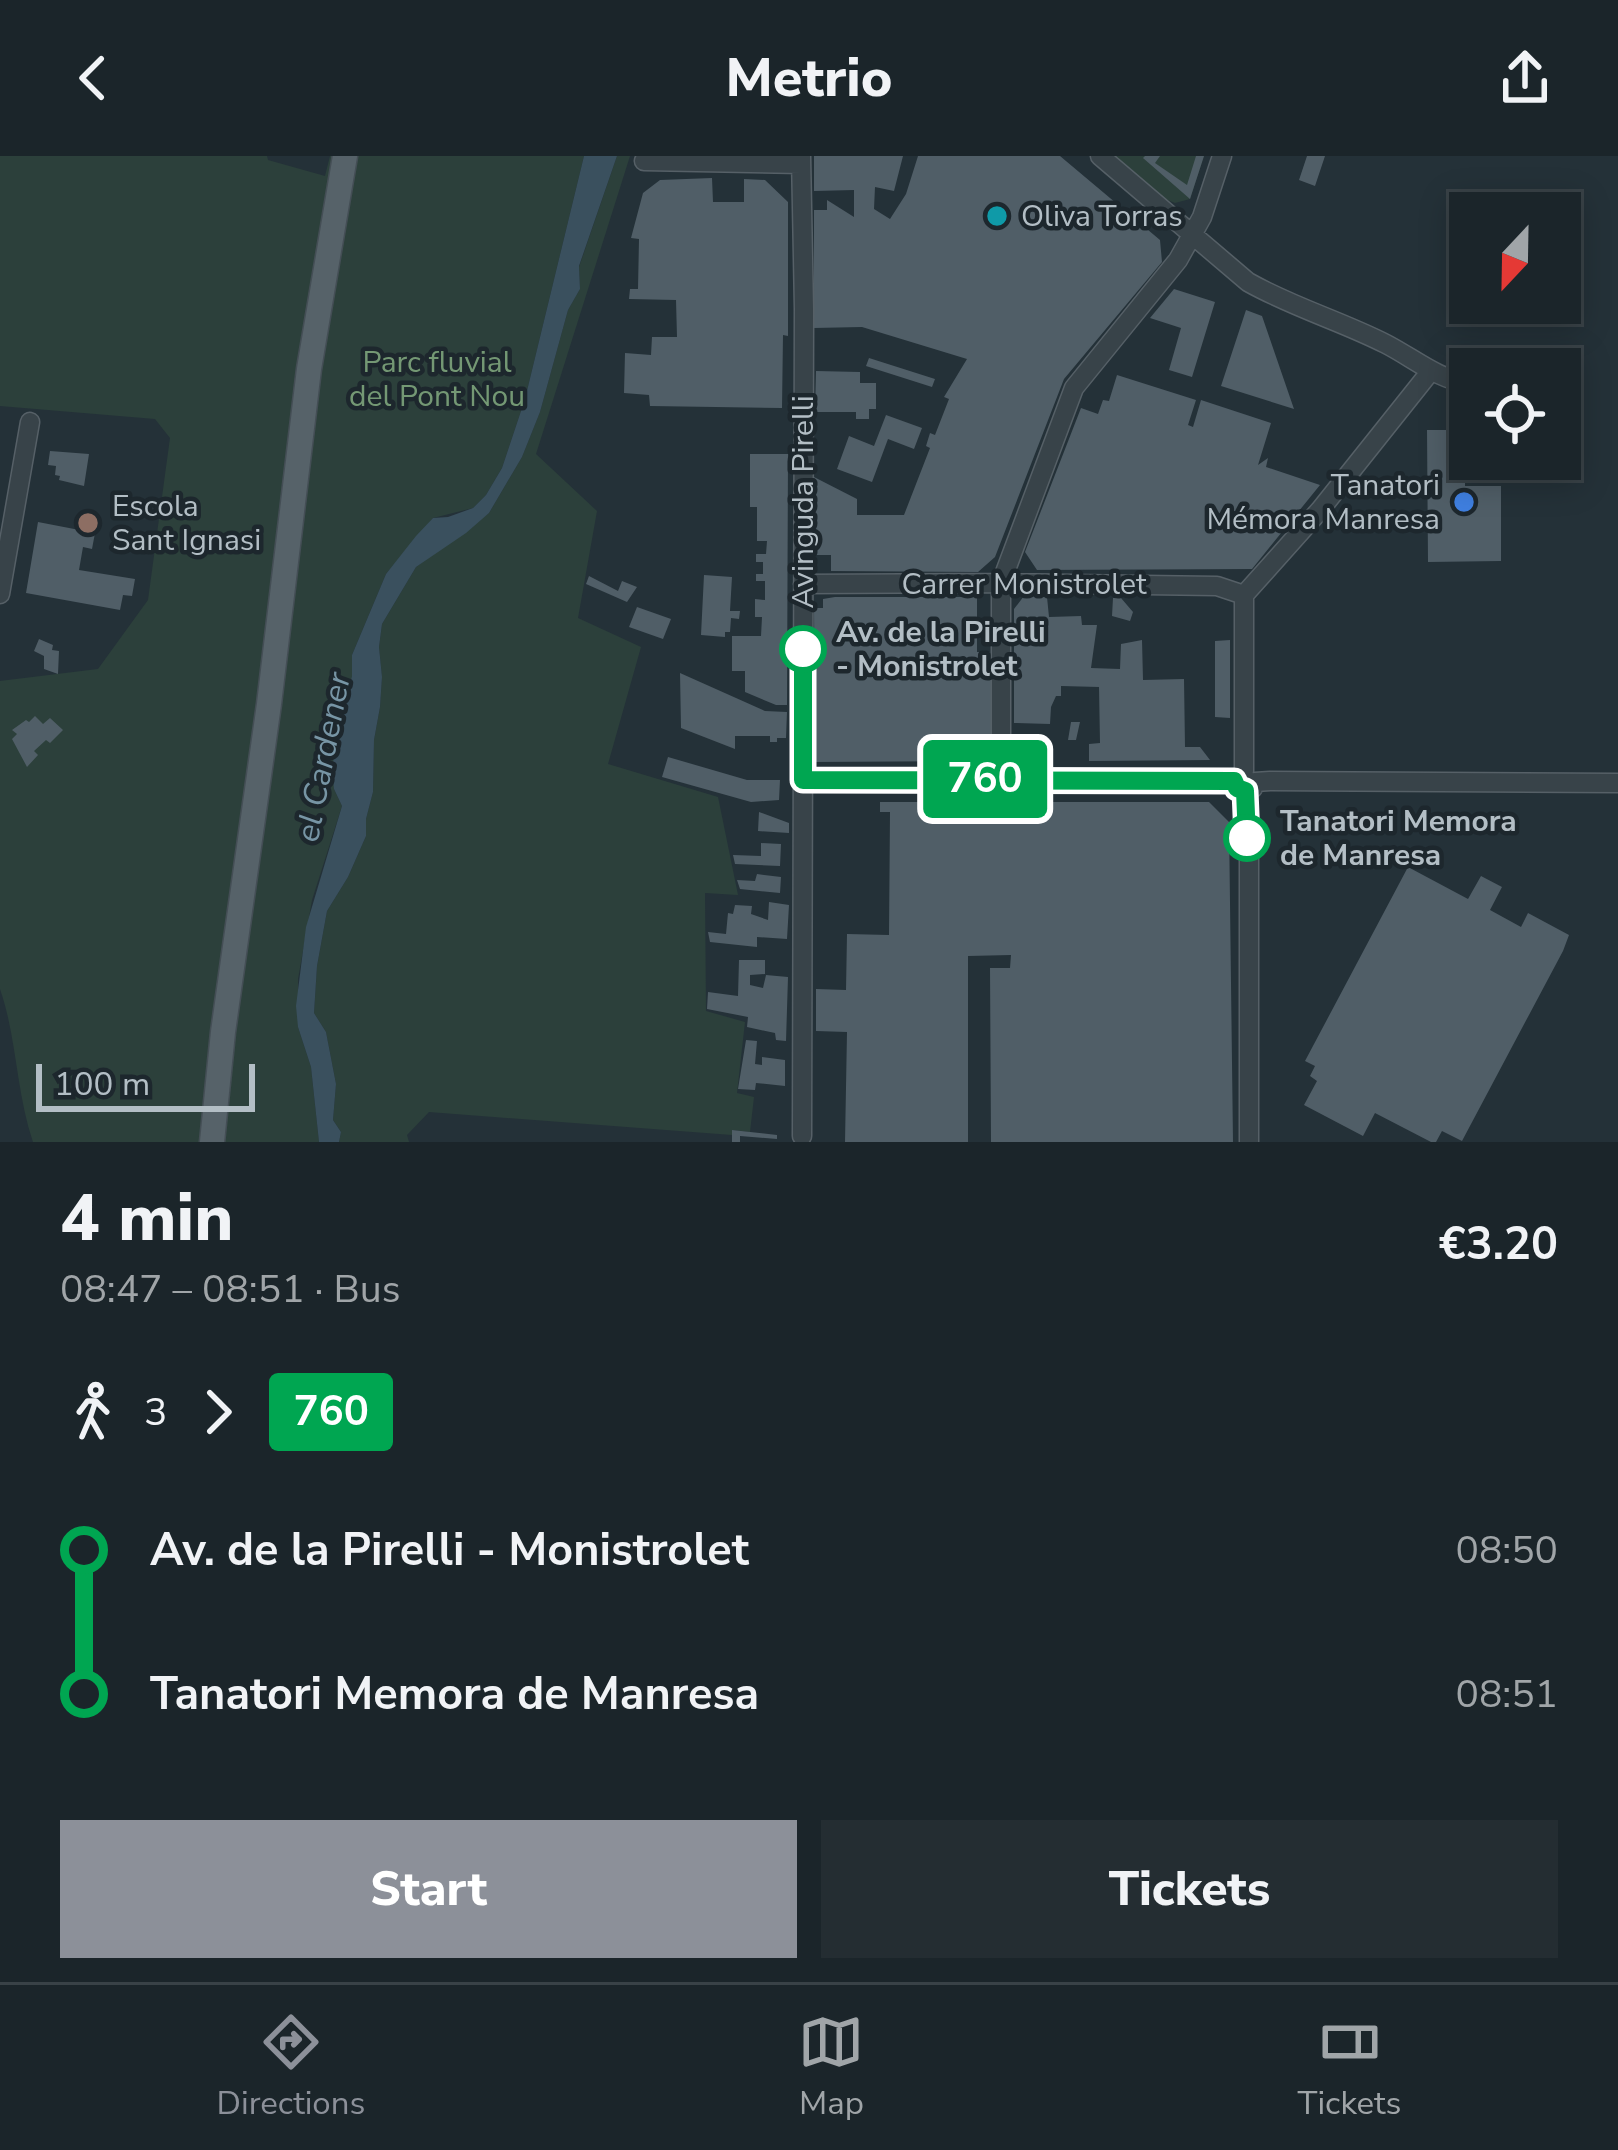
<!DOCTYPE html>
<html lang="en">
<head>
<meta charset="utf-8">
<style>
  :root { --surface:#1b252a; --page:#242d32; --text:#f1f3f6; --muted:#a0a5a8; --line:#394247; --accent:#8c9099 }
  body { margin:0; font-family:"Nunito Sans",sans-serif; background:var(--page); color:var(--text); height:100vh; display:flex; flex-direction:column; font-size:45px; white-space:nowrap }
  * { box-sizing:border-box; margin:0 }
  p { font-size:39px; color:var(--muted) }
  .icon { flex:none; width:66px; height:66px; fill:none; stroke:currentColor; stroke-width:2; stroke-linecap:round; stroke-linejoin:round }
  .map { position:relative; height:986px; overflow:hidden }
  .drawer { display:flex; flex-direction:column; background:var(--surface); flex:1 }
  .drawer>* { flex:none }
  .badge { padding:0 24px; border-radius:9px; font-size:42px; line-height:78px }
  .needle { width:78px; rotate:202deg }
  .fabs { position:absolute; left:1449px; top:36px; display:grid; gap:24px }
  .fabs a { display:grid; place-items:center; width:132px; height:132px; border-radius:0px; background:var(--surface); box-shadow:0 6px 30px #0003,0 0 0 3px var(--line); font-size:60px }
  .scale { position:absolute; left:36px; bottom:30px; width:219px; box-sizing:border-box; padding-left:12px; border:6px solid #b3bec5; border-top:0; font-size:33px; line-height:42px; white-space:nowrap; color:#b3bec5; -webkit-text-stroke:9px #1d272d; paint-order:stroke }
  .map>.badge { position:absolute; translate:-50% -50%; box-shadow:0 0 0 6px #fff }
  .legs { display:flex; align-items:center; gap:18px; height:132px; padding:0 60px; font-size:39px }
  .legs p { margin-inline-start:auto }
  .headline { display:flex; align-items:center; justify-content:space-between; height:204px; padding:0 60px }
  h1 { font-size:66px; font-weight:800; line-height:90px }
  .cta { display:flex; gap:24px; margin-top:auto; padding:24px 60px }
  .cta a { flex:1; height:138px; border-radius:0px; background:var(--accent); color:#fff; font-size:48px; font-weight:800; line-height:138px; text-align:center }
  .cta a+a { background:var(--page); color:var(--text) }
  ul { padding:0 60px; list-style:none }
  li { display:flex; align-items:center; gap:42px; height:144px; font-size:45px }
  li i { display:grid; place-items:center; width:18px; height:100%; margin:0 15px; background:currentColor }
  li i::after { content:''; width:30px; height:30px; margin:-15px; border:9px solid; border-radius:50%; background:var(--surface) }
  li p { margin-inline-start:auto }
  li:first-child i { background:linear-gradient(#0000 50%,currentColor 0) }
  li:last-child i { background:linear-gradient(currentColor 50%,#0000 0) }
  header { display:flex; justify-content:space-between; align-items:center; height:156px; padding:0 60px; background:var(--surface); font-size:54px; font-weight:800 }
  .menu { display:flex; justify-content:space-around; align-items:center; height:168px; border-top:3px solid var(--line); background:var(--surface); font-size:33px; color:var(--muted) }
  .menu a { display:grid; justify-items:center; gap:6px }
  .menu .active { color:var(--accent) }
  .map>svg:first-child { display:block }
</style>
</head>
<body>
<header><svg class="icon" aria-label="back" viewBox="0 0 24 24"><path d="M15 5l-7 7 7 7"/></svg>Metrio<svg class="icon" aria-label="share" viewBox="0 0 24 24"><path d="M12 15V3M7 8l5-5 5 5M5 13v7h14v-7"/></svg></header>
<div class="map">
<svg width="1618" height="986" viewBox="0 0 1618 986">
  <rect width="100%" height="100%" fill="#243138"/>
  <path fill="#2c403b" d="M0 0H267L268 4 325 20 330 0H584L525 243 502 312 486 339 473 352 433 362 386 418 352 499V520L334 633 342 650 312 744 298 823V871L311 911 319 986H33C16 936 17 882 0 833V525L98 513 148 444 170 282 155 263 0 250Z
    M617 0H630L536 298 597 355 578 462 641 491 608 608 718 641 738 739 705 737 706 855 745 866 737 937 754 941 750 976 733 974 732 979 429 956 407 979 409 986H339L341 976 333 964 336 928 326 876 314 857 317 810 327 755 348 721 366 680V663L373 636 374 584 380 551 382 521 379 491 382 468 416 411 489 357 522 301 540 256 568 154 580 133 579 111Z
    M1114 0H1204L1190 43 1175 47 1165 43Z"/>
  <path fill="#3a505e" d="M584 0H617L579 110 580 133 568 154 540 256 522 301 489 357 466 377 416 411 382 468 379 491 382 521 380 551 374 584 373 636 366 663V680L348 721 327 755 317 810 314 857 326 876 336 928 333 964 341 976 339 986H319L311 911 298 871 296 850 306 771 342 650 334 633 332 614 337 578 352 520V499L386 418 416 380 433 362 448 361 473 352 486 339 502 312 525 243Z"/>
  <path fill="#505e67" d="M814 0H903L894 35 875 31 874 53 890 63 906 38 918 0H1060L1160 84 1162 106 1064 223 995 401 978 416 831 415V399H814V321L857 343V359H904L930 292 926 290 930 277 935 279 949 243 944 241 967 203 862 171 814 172V54H827V44L854 61V34L814 35Z
    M1145 0H1160L1155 7 1187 29 1196 0H1204L1190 43 1143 2Z
    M1307 0H1325L1315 30 1299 24Z
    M712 22 713 46H744V23L765 24 788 46V180L783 179 782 252 650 250 649 239 624 237 625 197 651 199 652 181H677L676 144 629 143 630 133H638L639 83 631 82 643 37 660 24Z
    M1174 133 1215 146 1192 221 1169 214 1181 172 1150 162Z
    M1246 154 1262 160 1294 253 1221 230Z
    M869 202 935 223 932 231 866 210Z
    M816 215 860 216V227H876V253H869V263H856V256H815Z
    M1117 219 1196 244 1188 269 1193 271 1201 244 1271 267 1258 309 1268 302 1266 311 1320 329 1252 413 1037 414 1025 396 1081 252 1098 258 1103 244 1109 245Z
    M886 259 922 272 914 293 888 283 872 326 837 313 849 280 874 290Z
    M1427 274H1465V330H1501V405L1428 406Z
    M50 295 89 298 84 330 59 324 60 320 55 319 56 310 48 309Z
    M750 298H788L787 549H776L745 536V515H732V480H761L762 461H755V443L765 444V425H756V418H763V406H756V398H766L767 385H757V351H750Z
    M38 366 95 377 92 393 83 391 79 414 135 423 132 440 123 439 120 454 26 437Z
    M704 419 732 421 730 455H740L739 463 731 462 730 476H725V481L701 479Z
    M589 420 618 435 622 425 637 431 627 446 586 428Z
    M1024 440 1047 441 1049 461 1081 460 1082 469H1097L1091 512 1120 513 1121 488 1142 484 1143 524 1184 523 1185 591H1200L1210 604 1089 605V588L1100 587 1099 531 1061 530V540H1056L1051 551 1050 568 1014 567V453Z
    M835 441H977V496H990L991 515V592L978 605 815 606 814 452H823V443Z
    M1113 442H1121L1133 456 1130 465 1112 460Z
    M637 451 671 463 663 483 629 471Z
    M39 483 53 489 52 494 59 495 58 518 44 513V500L34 495Z
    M1230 484V562L1215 561V485Z
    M680 517 765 555 787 556 786 582H777V586H770V580H735V593L681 572Z
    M35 560 43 568 50 562 63 574 50 587 46 584 34 595 38 599 27 611 12 583 17 578 12 574 26 564 29 566Z
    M1071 566H1080L1076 584H1068Z
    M668 601 747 624H780L779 644 751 646 662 621Z
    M880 646H1209L1229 666 1233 986H991L990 812H1010L1011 799 968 800V986H845L847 876 816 875V833L846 834 847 778 889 779 890 656H880Z
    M759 656 789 667V677L758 675Z
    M761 687 781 688 780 710 735 708 733 699 761 700Z
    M1408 711 1468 743 1481 720 1502 731 1490 754 1521 771 1528 757 1569 779 1563 795 1462 985 1442 975 1436 986H1431L1375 957 1363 980 1304 949 1317 925 1310 920 1315 910 1305 905Z
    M757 718 781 721 780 737 740 733 737 724 755 725Z
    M769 746 789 749 787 783 757 781V791L710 786 708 776 726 778 728 757 733 758 735 749 752 750 751 758 768 764Z
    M739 804H765V818L750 819V829L763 832 766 819 788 821 786 885 776 884 775 877 747 871 748 861 707 853 708 836 738 840Z
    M746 884 757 885 755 908 762 909V901L785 904V930L756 927 755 934 738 933Z
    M732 974 777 979V983L740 980V986H732Z"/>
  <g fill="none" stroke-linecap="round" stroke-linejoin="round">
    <defs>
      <path id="minor" d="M801 0 804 153 802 980
        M1100 0 1248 126C1292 151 1341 165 1386 188 1415 203 1437 223 1470 228
        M644 5 801 8
        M803 428 1001 427 1217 430 1244 439
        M0 438 30 266
        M1244 615V439L1320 354 1430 216
        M1001 623V427L1074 232 1178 104 1202 61 1222 0
        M803 624 1234 625
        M1245 635 1253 632 1255 626 1270 625 1618 627
        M1245 635 1249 700V986"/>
      <path id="major" d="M212 986 223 876 269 548 309 213 345 0"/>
    </defs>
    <use href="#minor" stroke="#566067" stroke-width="21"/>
    <use href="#major" stroke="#444e55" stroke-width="27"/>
    <use href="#minor" stroke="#384349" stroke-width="18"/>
    <use href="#major" stroke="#566269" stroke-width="24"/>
  </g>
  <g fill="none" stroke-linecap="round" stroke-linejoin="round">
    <defs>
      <path id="line-1" d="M803 493V624L1234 625 1237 632 1245 635 1247 682"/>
    </defs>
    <use href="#line-1" stroke="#fff" stroke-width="27"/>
    <use href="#line-1" stroke="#00a651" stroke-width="18"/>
  </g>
  <circle fill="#0f9aa8" stroke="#1d272d" stroke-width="4.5" cx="997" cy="60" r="12"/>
  <circle fill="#3f7fe0" stroke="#1d272d" stroke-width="4.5" cx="1464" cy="346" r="12"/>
  <circle fill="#8d6e63" stroke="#1d272d" stroke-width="4.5" cx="88" cy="367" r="12"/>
  <g fill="#fff" stroke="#00a651" stroke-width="6">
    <circle cx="803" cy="493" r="21"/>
    <circle cx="1247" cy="682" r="21"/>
  </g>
  <g text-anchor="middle" stroke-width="9" stroke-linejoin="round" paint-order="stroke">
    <g font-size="30" fill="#b3bec5" stroke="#1d272d" text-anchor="start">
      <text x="1021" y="70">Oliva Torras</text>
      <text x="1440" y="339" text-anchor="end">Tanatori<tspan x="1440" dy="34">Mémora Manresa</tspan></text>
      <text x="112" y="360">Escola<tspan x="112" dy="34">Sant Ignasi</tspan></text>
    </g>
    <g font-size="30" fill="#749874" stroke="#1d272d">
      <text x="437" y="216">Parc fluvial<tspan x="437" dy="34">del Pont Nou</tspan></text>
    </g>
    <g font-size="30" fill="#b3bec5" stroke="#1d272d">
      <text transform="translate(803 346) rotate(-90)" y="10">Avinguda Pirelli</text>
      <text x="1024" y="438">Carrer Monistrolet</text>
    </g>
    <g font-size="30" font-weight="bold" fill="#b3bec5" stroke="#1d272d" text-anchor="start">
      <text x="836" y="486">Av. de la Pirelli<tspan x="836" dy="34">- Monistrolet</tspan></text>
      <text x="1280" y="675">Tanatori Memora<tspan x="1280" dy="34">de Manresa</tspan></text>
    </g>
    <g font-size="33" font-style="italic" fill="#7795a5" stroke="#1d272d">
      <text transform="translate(322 601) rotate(-79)" y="12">el Cardener</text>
    </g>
  </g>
</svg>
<div class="fabs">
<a><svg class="needle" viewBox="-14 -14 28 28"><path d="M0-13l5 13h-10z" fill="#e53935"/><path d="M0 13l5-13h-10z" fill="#a0a5a8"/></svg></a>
<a><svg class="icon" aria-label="locate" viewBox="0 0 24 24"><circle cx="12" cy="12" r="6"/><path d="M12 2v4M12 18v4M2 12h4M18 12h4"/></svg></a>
</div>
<div class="scale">100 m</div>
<b class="badge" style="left:985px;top:623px;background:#00a651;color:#fff">760</b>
</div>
<section class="drawer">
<div class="headline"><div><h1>4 min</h1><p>08:47 – 08:51 · Bus</p></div><b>€3.20</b></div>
<div class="legs"><svg class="icon" aria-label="walk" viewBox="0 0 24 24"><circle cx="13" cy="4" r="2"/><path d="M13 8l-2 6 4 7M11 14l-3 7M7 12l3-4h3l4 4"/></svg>3<svg class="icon" aria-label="forward" viewBox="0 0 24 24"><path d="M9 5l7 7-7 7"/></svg><b class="badge" style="background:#00a651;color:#fff">760</b></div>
<ul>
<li><i style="color:#00a651"></i><b>Av. de la Pirelli - Monistrolet</b><p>08:50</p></li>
<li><i style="color:#00a651"></i><b>Tanatori Memora de Manresa</b><p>08:51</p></li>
</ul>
<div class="cta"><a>Start</a><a>Tickets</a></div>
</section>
<nav class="menu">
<a class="active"><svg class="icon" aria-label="directions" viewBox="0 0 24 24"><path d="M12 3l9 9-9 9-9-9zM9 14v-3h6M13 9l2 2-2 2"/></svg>Directions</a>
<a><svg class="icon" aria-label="map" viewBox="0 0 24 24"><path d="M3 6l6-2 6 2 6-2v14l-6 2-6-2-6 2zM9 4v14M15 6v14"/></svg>Map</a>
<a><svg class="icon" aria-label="tickets" viewBox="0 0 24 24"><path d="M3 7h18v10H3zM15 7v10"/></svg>Tickets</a>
</nav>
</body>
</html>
